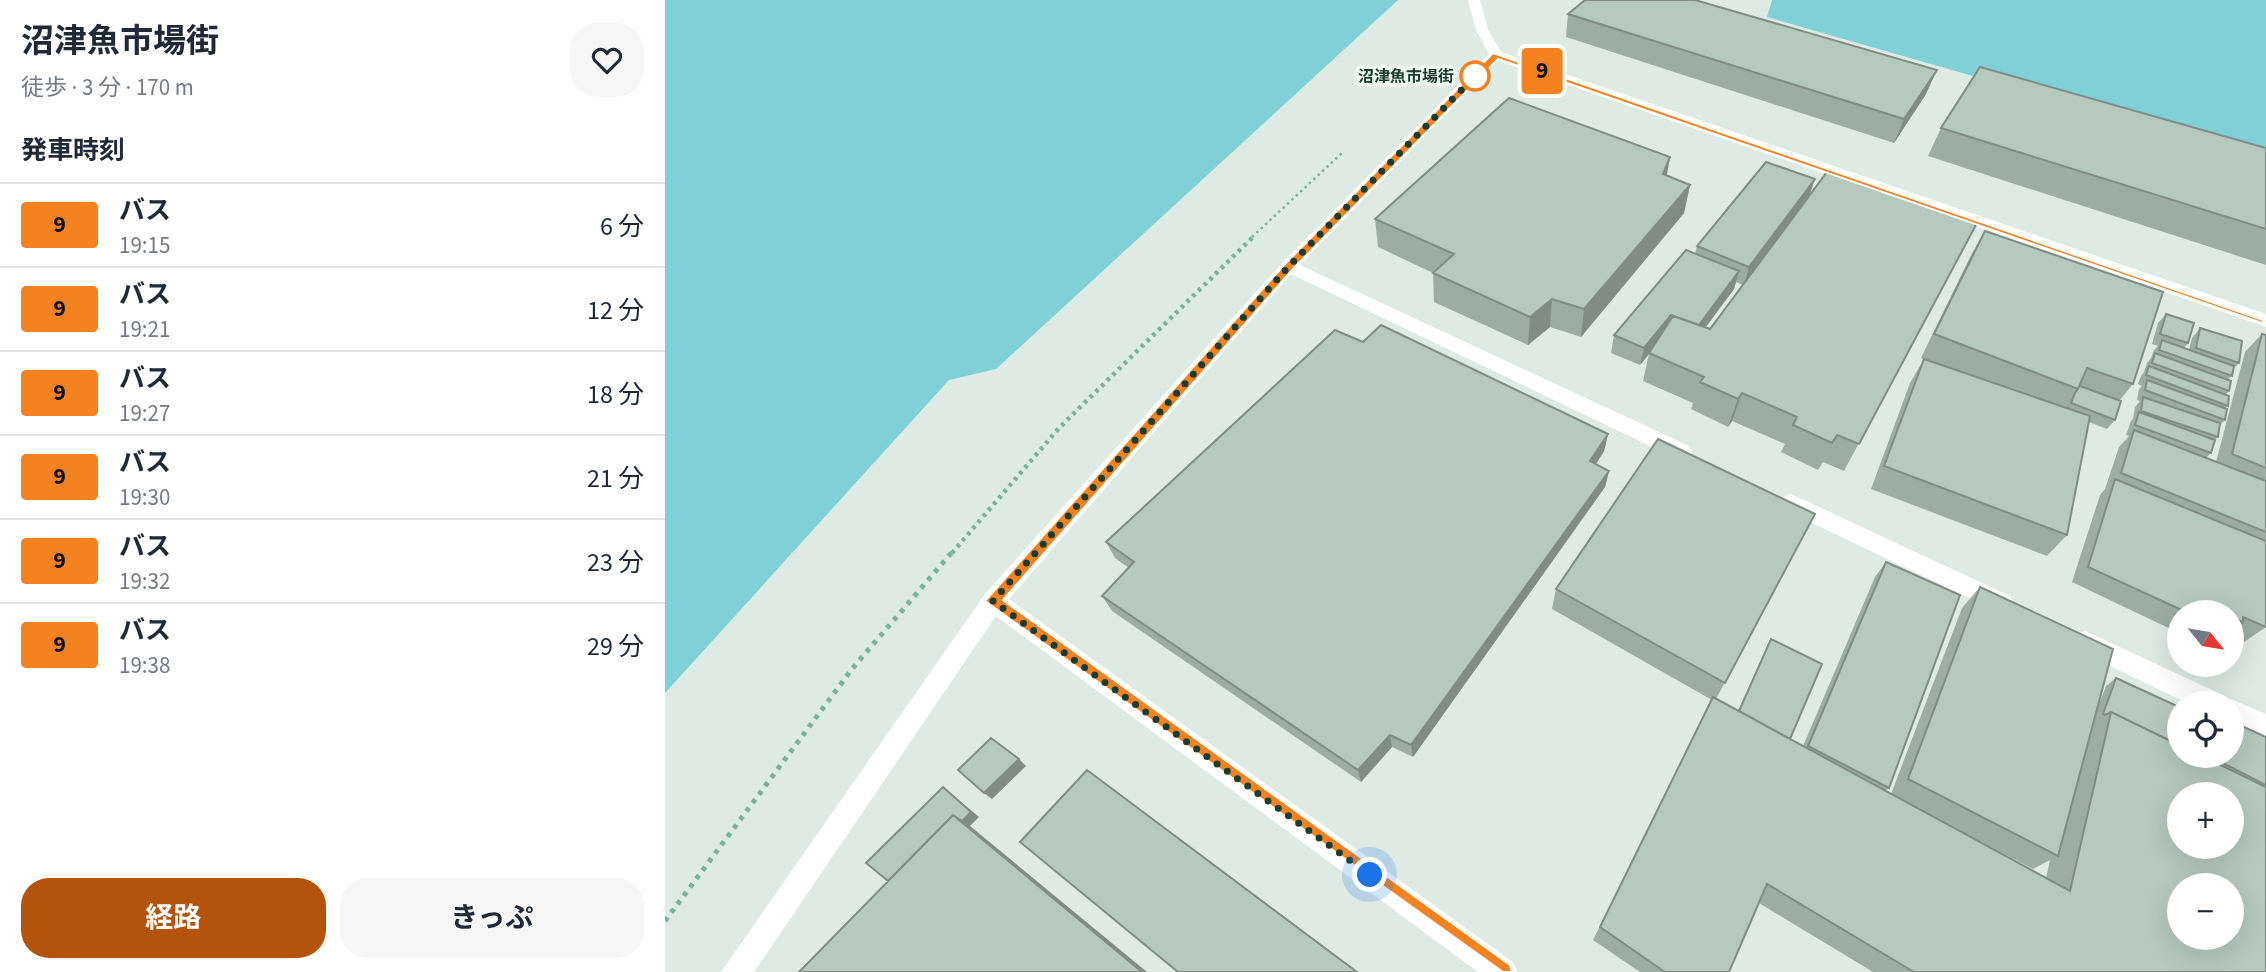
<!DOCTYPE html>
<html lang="ja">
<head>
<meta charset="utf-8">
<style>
  :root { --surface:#fff; --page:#f6f6f7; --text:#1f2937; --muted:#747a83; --line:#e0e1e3; --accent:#b45309 }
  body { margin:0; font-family:"Source Sans 3","Noto Sans JP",sans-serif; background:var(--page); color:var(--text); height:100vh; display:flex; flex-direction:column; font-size:26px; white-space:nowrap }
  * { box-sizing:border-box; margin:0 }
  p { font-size:23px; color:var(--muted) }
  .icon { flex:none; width:38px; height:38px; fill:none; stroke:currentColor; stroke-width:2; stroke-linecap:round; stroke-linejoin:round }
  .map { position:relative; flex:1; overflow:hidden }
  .drawer { display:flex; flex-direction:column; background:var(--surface); width:665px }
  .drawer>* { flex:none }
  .badge { padding:0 14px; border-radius:5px; font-size:24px; line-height:46px }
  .needle { width:46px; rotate:120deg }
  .tools { position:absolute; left:1502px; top:600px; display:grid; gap:14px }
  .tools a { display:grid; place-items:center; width:77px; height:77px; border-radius:50%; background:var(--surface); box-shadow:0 7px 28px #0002; font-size:35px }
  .you { position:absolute; width:35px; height:35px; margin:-18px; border:5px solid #fff; border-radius:50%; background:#1a73e8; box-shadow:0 0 0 10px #1a73e833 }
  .map>.badge { position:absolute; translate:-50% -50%; box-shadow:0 0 0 4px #fff }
  h2 { padding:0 21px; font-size:26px; line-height:63px }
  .round { display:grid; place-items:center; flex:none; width:74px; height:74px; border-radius:28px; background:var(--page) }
  .overview { display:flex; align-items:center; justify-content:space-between; height:119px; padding:0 21px }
  h1 { font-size:33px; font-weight:700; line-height:52px }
  .action { display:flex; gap:14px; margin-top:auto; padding:14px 21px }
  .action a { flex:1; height:80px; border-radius:28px; background:var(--accent); color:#fff; font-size:28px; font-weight:700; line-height:80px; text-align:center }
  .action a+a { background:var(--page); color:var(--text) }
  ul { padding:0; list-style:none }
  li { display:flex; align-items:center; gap:21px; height:84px; padding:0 21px; border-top:2px solid var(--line) }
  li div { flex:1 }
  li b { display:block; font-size:26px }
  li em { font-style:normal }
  li .badge { min-width:77px; font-weight:700; text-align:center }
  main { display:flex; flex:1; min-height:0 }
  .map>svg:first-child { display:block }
</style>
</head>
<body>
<main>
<section class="drawer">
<div class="overview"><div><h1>沼津魚市場街</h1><p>徒歩 · 3 分 · 170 m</p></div><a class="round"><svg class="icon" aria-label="heart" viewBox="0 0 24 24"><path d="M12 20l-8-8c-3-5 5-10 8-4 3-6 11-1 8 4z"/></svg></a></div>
<h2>発車時刻</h2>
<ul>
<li><span class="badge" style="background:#f58220;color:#111">9</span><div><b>バス</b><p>19:15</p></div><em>6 分</em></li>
<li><span class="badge" style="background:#f58220;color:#111">9</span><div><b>バス</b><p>19:21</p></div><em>12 分</em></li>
<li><span class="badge" style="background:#f58220;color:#111">9</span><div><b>バス</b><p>19:27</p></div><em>18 分</em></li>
<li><span class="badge" style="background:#f58220;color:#111">9</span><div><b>バス</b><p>19:30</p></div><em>21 分</em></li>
<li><span class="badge" style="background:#f58220;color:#111">9</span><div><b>バス</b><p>19:32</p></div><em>23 分</em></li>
<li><span class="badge" style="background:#f58220;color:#111">9</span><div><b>バス</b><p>19:38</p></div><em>29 分</em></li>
</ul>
<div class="action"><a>経路</a><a>きっぷ</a></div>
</section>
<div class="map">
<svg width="1601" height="972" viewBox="0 0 1601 972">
  <rect width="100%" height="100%" fill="#ddebe4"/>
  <path fill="#7fd0d7" d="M0 0H733L331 369 284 380 0 693Z
    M1107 0H1601V160L1102 17Z"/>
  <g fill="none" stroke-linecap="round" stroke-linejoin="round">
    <path stroke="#7ab29c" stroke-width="2.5" stroke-dasharray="2.5 3.5" stroke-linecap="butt" d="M587 237 677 153"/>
    <path stroke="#7ab29c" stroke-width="4.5" stroke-dasharray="3.5 4.5" stroke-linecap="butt" d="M287 553 394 428 589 236"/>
    <path stroke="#7ab29c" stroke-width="5" stroke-dasharray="4.5 6" stroke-linecap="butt" d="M0 921 187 669 288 551"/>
    <path fill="#fff" fill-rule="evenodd" d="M803 0H815L823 30 838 55 635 265 1024 446 1027 452 1024 458H1010L626 274 344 599 848 962 853 972H813L331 616 89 972H56L320 594 618 262 824 54 811 30Z
      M1126 494 1345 596 1349 603 1345 610 1337 613 1329 610 1118 509 1115 503 1118 497Z
      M1420 631 1560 696 1562 701 1566 699 1601 714V739L1566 724V704H1524L1412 650 1408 642 1412 634Z"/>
    <path fill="#fff" fill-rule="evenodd" d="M826 52H836L1601 314V327L826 58Z"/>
  </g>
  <path fill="#9cada4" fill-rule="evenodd" d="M903 14 1261 94 1229 143 901 37Z
    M1276 128 1601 148V265L1263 156Z
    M1002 176 1025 185 1019 213 916 337 885 327 863 345 769 302 768 273 713 247 710 219Z
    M1150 179 1144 196 1312 223 1179 471 1158 462 1153 470 1116 452 1120 444 1067 421 1063 427 1026 409 1028 403 978 381 984 354 975 365 946 353 949 335 1030 254 1032 246ZM1071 282 1078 285 1045 329 1041 327 1069 289Z
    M1320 231 1468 384 1454 401 1450 420 1442 429 1424 422 1402 535 1382 556 1206 489 1245 383 1259 359 1260 360 1256 358 1306 255Z
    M1501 314 1523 343 1519 348 1524 350 1527 338 1535 328 1574 363 1569 368 1567 376 1562 380 1564 391 1560 395 1563 406 1560 408V420L1554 426 1553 437 1549 441 1546 453 1541 458 1551 462 1580 352 1597 334 1601 335V627L1579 642 1566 636V612H1514V633L1407 582 1435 495 1440 489 1454 447 1464 436 1461 435 1466 421 1468 419 1470 407 1475 401 1472 400 1474 389 1477 386 1473 384 1476 376 1479 372 1482 363 1486 358 1489 350 1493 346 1487 344 1493 323Z
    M698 342 943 434 939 451 931 464 944 471 940 487 748 757 727 747 696 782 447 611 437 596 464 568 450 558 441 542Z
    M1150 514 1051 699 1073 711 1106 639 1125 739 1138 746 1210 577 1221 562 1224 788 1220 791 1226 794 1297 608 1315 587 1430 715 1441 686 1451 678 1514 756H1566L1601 737V972H1208L1094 903 1064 972H975L928 940 1047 700 887 609 891 589ZM1279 823 1368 869 1385 860 1381 878Z"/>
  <path fill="#7f8d86" d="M1272 70 1261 94 1229 143 1239 119Z
    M1005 157 1000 186 998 174Z
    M1150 179 1144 196 1079 285 1084 267Z
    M1025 185 1019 213 916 337 919 309Z
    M1074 271 1069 289 1028 344 1033 327Z
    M887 299 885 327 863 345 865 317Z
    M1006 315 1001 333 975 365 979 348Z
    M1077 393 1067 421 1063 427 1073 399Z
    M943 434 939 451 922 478 925 461Z
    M944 471 940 487 748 757 746 745Z
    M725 735 727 747 696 782 693 770Z
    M354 759 361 766 327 799 319 793Z
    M278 787 314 817 305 826 482 972H477L232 889Z"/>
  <path fill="#b5c9bf" stroke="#7f8d86" stroke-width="2" fill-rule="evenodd" d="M920 0H1030L1272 70 1239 119 903 14Z
    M1315 67 1601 148V229L1276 128Z
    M844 98 1005 157 998 174 1025 185 919 309 887 299 865 317 768 273 789 254 710 219Z
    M1101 162 1150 179 1084 267 1032 246Z
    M1162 172 1312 223 1194 444 1172 435 1167 443 1128 425 1132 417 1077 393 1073 399 1035 382 1039 377 984 353 1008 316 1045 329Z
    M1320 231 1498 292 1468 384 1422 368 1413 389 1269 334Z
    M1021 250 1074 271 1034 325 1006 315 979 348 949 335Z
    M1501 314 1529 323 1523 343 1495 334Z
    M716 325 943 434 925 461 944 471 746 745 725 735 693 770 437 596 469 562 441 542 670 330 698 342Z
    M1535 328 1577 341 1574 363 1531 348Z
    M1597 334 1601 335V468L1567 454Z
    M1497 340 1569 366 1567 376 1494 350Z
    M1490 353 1566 381 1564 391 1487 363Z
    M1259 359 1425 416 1402 535 1219 466Z
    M1484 366 1564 396 1563 406 1481 375Z
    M1482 380 1562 409 1560 420 1480 390Z
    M1415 386 1456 401 1450 420 1406 403 1410 393Z
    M1478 397 1555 423 1553 437 1476 411Z
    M1474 412 1550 440 1546 453 1470 425Z
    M1469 430 1601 481V532L1456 473Z
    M993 439 1150 514 1060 683 891 589Z
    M1450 479 1601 541V627L1578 617V622L1566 618V612H1554L1540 607 1538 612H1521L1423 567Z
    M1221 562 1295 595 1224 788 1143 746Z
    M1315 587 1448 649 1393 856 1243 779Z
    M1106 639 1157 664 1125 739 1074 711Z
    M1451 678 1514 707V745L1446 712 1440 715 1438 714Z
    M1048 697 1405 891 1446 712 1514 745V756H1537L1601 787V972H1249L1102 884 1064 972H1000L935 927ZM1514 794H1566V847H1514ZM1514 886H1566V938H1514Z
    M1566 721 1601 737V785L1550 759 1551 756H1566Z
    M326 738 354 759 319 793 293 770Z
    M422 770 692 972H513L355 842Z
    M278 787 306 812 297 821 288 815 223 881 201 863Z
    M288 815 477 972H134Z"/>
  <path fill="#f58220" stroke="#fff" stroke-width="2" d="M828 53 1601 321 1597 323 833 59 628 269 338 600 845 965 847 972H838L320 601 620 264Z"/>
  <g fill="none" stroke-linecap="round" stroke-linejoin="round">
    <path stroke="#1d3c31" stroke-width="7" stroke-dasharray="0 12.6" d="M705 875 328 601 624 266 812 74 810 76"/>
  </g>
  <circle fill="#fff" stroke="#f58220" stroke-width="3.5" cx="810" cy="76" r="14"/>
  <g text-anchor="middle" stroke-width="7" stroke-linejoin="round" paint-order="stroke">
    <g font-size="16" font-weight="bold" fill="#1d3c31" stroke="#eef7f2" text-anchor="end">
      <text x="789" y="82">沼津魚市場街</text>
    </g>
  </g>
</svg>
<div class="tools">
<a><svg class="needle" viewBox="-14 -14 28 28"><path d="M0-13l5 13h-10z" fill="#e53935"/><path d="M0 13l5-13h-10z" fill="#747a83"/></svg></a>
<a><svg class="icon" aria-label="locate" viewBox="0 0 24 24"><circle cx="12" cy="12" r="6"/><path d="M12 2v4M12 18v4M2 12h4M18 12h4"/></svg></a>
<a>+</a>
<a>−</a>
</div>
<div class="you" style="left:705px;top:875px"></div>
<b class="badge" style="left:877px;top:71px;background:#f58220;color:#111">9</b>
</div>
</main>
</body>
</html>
